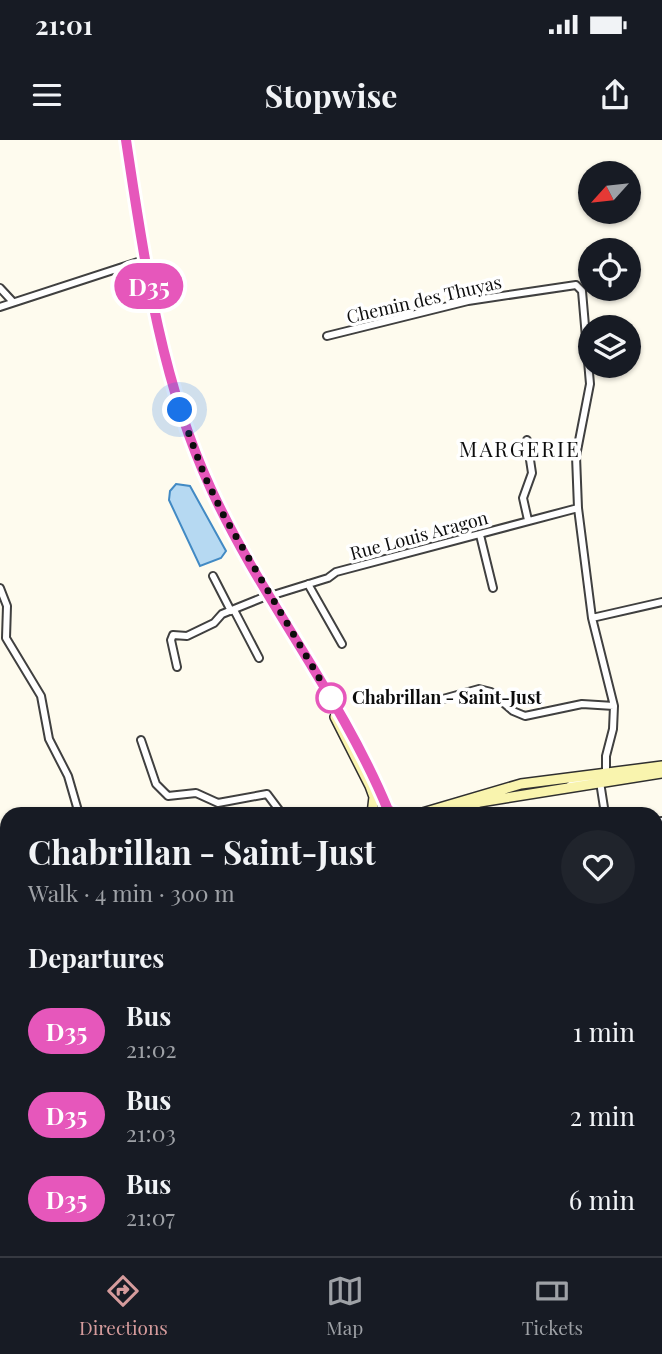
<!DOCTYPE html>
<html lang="en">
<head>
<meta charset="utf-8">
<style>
  :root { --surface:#171b24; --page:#20242c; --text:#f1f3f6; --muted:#9ea1a6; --line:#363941; --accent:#d59b9c }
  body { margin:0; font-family:"Playfair Display",serif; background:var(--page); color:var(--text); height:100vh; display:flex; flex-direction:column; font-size:26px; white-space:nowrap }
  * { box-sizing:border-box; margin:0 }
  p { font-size:23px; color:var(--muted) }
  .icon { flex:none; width:38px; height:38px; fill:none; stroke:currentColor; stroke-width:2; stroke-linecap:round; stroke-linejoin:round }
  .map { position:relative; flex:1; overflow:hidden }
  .sheet { position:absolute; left:0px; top:667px; width:663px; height:450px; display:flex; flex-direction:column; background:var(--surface); border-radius:21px 21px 0 0; box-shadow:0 2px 5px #0004 }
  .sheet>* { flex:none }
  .badge { padding:0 14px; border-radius:23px; font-size:24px; line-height:46px }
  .needle { width:46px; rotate:243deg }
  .tools { position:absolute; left:578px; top:21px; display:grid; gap:14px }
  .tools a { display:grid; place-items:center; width:63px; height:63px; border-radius:50%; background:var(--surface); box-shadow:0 2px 5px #0004; font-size:35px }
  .you { position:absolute; width:35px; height:35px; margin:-18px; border:5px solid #fff; border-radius:50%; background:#1a73e8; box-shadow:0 0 0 10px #1a73e833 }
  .map>.badge { position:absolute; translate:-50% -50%; box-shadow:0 0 0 4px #fff }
  h2 { padding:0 28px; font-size:26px; line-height:63px }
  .round { display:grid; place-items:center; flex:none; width:74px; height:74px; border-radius:37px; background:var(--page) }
  .head { display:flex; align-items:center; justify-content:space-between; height:119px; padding:0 28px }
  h1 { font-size:33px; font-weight:700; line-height:52px }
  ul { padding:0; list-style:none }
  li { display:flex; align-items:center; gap:21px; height:84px; padding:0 28px }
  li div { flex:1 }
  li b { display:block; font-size:26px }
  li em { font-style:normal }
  li .badge { min-width:77px; font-weight:700; text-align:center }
  .status { display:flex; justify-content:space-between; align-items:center; height:49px; padding:0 35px; background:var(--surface); direction:ltr }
  .status svg { height:19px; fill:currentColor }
  header { display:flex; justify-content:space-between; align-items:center; height:91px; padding:0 28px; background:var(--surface); font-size:32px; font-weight:700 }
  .tabs { display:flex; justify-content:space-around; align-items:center; height:98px; border-top:2px solid var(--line); background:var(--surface); font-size:19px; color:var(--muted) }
  .tabs a { display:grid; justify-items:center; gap:4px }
  .tabs .current { color:var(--accent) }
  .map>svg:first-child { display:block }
</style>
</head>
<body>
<div class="status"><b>21:01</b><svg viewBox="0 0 49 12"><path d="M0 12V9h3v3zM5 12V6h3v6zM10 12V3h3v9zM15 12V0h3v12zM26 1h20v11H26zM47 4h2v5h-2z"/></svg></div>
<header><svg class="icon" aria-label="menu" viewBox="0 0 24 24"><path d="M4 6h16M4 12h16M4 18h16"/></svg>Stopwise<svg class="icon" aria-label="share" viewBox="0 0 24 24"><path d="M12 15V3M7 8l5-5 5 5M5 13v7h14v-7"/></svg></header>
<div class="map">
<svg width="662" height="1116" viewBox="0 0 662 1116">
  <rect width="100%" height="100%" fill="#fefbee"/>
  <path fill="#b6d9f2" stroke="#428ac4" stroke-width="2" d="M176 344 190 346 226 411 221 418 200 426 169 360 170 351Z"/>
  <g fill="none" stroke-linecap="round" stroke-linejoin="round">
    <defs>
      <path id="street" d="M0 148 13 162
        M0 167 144 120
        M327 196 468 161 576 145 582 151 590 244 576 316 578 368 592 478 614 566 613 589 606 616V637L570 645
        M527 300 532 333 523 358 528 380
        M480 395 493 448
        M213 436 231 471
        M308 444 342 504
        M0 448 7 466 6 498 41 556 49 599 68 636 79 674
        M270 456 328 438 336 432 578 368
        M234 470 259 518
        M592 478 662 462
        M177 527 171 500 173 495 187 496 214 483 222 474 269 455
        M443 559 479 549 491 552 513 571 525 576 582 564 614 566
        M141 600 156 644 168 656 196 653 218 663 267 654 282 674
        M600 642 605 674
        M656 682 662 681
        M656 757 662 756
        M0 774H7
        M656 891H662
        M656 1000H662
        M656 1085 658 1116
        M106 1110 108 1116
        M258 1110 266 1116
        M561 1110 562 1116"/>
      <path id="secondary" d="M126 0C144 119 160 239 211 349 262 460 342 556 388 670
        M335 577 370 646 374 657 372 674
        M372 674 383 669 397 674
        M419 674 521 644 662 626
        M444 674 480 662 662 633
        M493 1110 494 1116"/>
    </defs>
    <use href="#street" stroke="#404040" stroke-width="10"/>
    <use href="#secondary" stroke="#2f2f2f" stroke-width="12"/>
    <use href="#street" stroke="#fff" stroke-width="6"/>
    <use href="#secondary" stroke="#f9f4ae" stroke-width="9"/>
  </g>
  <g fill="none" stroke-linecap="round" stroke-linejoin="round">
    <defs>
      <path id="line" d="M126 0C144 119 160 239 211 349 262 460 341 556 388 670L397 674"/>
    </defs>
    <use href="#line" stroke="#fff" stroke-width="16"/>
    <use href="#line" stroke="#e657bb" stroke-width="10"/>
    <path stroke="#0d0d0d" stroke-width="7" stroke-dasharray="0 12.6" d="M180 270 205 337 224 376 331 558"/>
  </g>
  <circle fill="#fff" stroke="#e657bb" stroke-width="3.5" cx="331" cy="558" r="14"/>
  <g text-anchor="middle" stroke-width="7" stroke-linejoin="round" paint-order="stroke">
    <g font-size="18" fill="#0d0d0d" stroke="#fff">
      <text transform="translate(424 160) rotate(-13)" y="6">Chemin des Thuyas</text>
      <text transform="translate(419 396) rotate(-15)" y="6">Rue Louis Aragon</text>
    </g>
    <g font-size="18" font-weight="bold" fill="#0d0d0d" stroke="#fff" text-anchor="start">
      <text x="352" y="564">Chabrillan - Saint-Just</text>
    </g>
    <g font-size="21" letter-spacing="2" fill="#0d0d0d" stroke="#fff">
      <text x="520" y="317">MARGERIE</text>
    </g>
  </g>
</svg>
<div class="tools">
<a><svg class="needle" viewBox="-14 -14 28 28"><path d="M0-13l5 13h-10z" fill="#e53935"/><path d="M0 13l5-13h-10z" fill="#9ea1a6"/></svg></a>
<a><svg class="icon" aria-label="locate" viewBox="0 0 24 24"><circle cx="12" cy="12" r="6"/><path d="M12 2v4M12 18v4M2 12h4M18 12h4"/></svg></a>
<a><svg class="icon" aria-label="layers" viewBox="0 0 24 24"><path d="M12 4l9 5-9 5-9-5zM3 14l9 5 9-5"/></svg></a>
</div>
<div class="you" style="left:180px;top:270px"></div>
<b class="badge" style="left:149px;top:146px;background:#e657bb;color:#fff">D35</b>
<section class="sheet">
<div class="head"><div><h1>Chabrillan - Saint-Just</h1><p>Walk · 4 min · 300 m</p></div><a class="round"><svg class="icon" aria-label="heart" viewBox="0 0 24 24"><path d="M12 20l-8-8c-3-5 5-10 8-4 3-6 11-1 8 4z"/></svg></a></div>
<h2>Departures</h2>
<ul>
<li><span class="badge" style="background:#e657bb;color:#fff">D35</span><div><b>Bus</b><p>21:02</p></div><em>1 min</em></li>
<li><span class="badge" style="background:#e657bb;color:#fff">D35</span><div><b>Bus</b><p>21:03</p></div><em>2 min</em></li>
<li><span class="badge" style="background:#e657bb;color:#fff">D35</span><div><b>Bus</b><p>21:07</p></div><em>6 min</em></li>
</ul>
</section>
</div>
<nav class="tabs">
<a class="current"><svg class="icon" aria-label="directions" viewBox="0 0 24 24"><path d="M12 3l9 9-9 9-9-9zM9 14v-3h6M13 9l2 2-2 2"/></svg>Directions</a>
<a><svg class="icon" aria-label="map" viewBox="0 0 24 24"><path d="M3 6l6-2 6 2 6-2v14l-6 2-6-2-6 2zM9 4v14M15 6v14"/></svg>Map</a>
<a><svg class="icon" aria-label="tickets" viewBox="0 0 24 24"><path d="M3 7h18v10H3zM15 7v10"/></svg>Tickets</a>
</nav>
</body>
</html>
